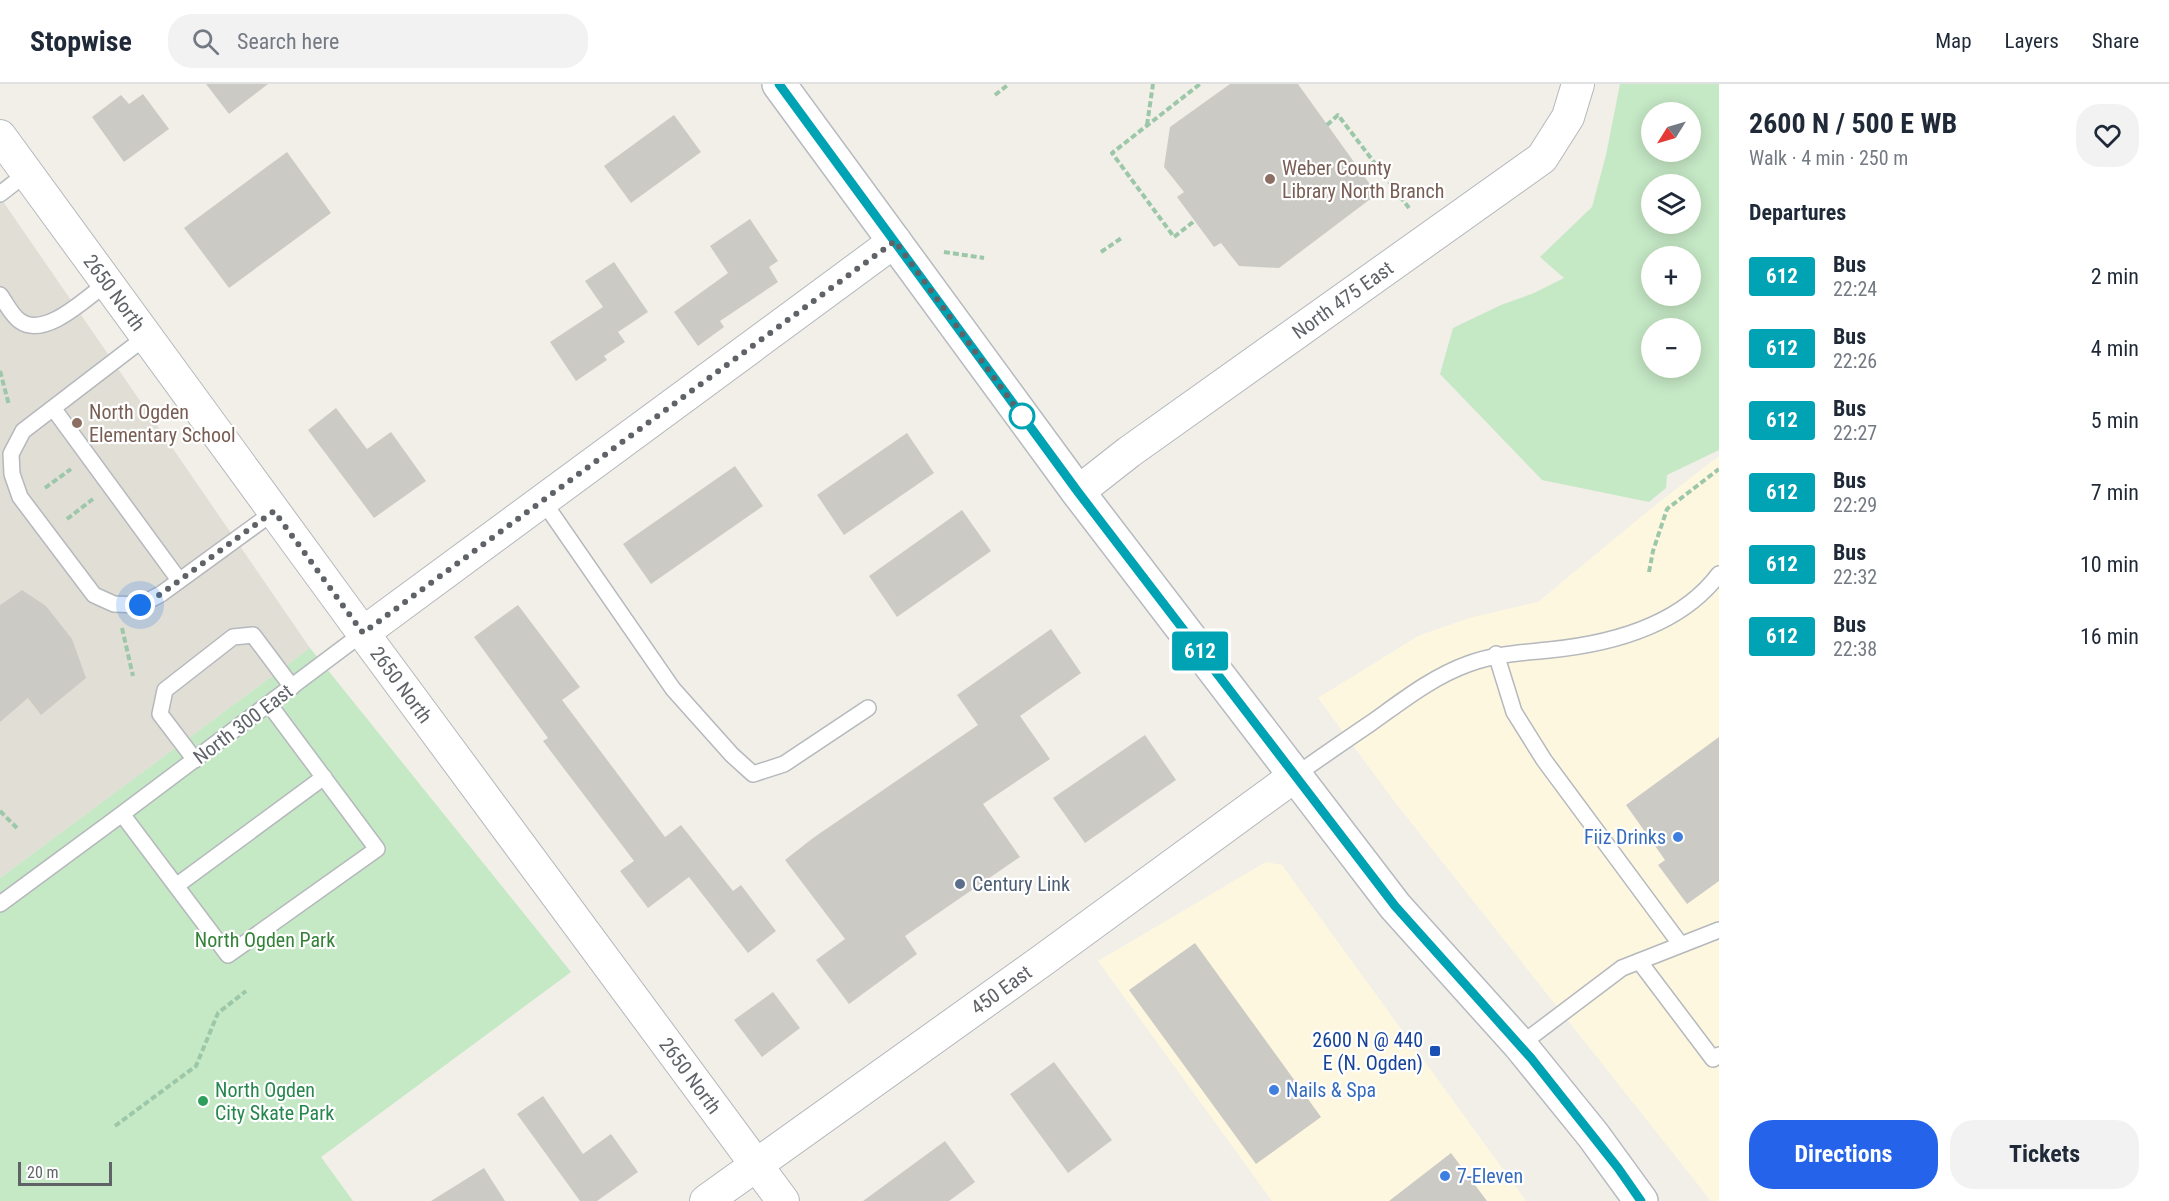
<!DOCTYPE html>
<html lang="en">
<head>
<meta charset="utf-8">
<style>
  :root { --surface:#fff; --page:#f2f2f3; --text:#1f2937; --muted:#747a83; --line:#e0e1e3; --accent:#2563eb }
  body { margin:0; font-family:"Roboto Condensed",sans-serif; background:var(--page); color:var(--text); height:100vh; display:flex; flex-direction:column; font-size:22px; white-space:nowrap }
  * { box-sizing:border-box; margin:0 }
  p { font-size:20px; color:var(--muted) }
  .icon { flex:none; width:33px; height:33px; fill:none; stroke:currentColor; stroke-width:2; stroke-linecap:round; stroke-linejoin:round }
  .map { position:relative; flex:1; overflow:hidden }
  .side { display:flex; flex-direction:column; background:var(--surface); width:450px }
  .side>* { flex:none }
  .badge { padding:0 12px; border-radius:4px; font-size:21px; line-height:39px }
  .needle { width:39px; rotate:233deg }
  .fabs { position:absolute; left:1641px; top:18px; display:grid; gap:12px }
  .fabs a { display:grid; place-items:center; width:60px; height:60px; border-radius:50%; background:var(--surface); box-shadow:0 3px 15px #0003; font-size:30px }
  .scale { position:absolute; left:18px; bottom:15px; width:94px; box-sizing:border-box; padding-left:6px; border:3px solid #5f6368; border-top:0; font-size:16px; line-height:21px; white-space:nowrap; color:#5f6368; -webkit-text-stroke:4px #fff; paint-order:stroke }
  .you { position:absolute; width:30px; height:30px; margin:-15px; border:4px solid #fff; border-radius:50%; background:#1a73e8; box-shadow:0 0 0 9px #1a73e833 }
  .map>.badge { position:absolute; translate:-50% -50%; box-shadow:0 0 0 3px #fff }
  h2 { padding:0 30px; font-size:22px; line-height:54px }
  .round { display:grid; place-items:center; flex:none; width:63px; height:63px; border-radius:24px; background:var(--page) }
  .head { display:flex; align-items:center; justify-content:space-between; height:102px; padding:0 30px }
  h1 { font-size:28px; font-weight:700; line-height:45px }
  .action { display:flex; gap:12px; margin-top:auto; padding:12px 30px }
  .action a { flex:1; height:69px; border-radius:24px; background:var(--accent); color:#fff; font-size:24px; font-weight:700; line-height:69px; text-align:center }
  .action a+a { background:var(--page); color:var(--text) }
  ul { padding:0; list-style:none }
  li { display:flex; align-items:center; gap:18px; height:72px; padding:0 30px }
  li div { flex:1 }
  li b { display:block; font-size:22px }
  li em { font-style:normal }
  li .badge { min-width:66px; font-weight:700; text-align:center }
  header { display:flex; align-items:center; gap:36px; box-sizing:border-box; height:84px; padding:0 30px; background:var(--surface); border-bottom:2px solid var(--line) }
  header strong { font-size:28px }
  nav { display:flex; gap:33px; margin-inline-start:auto; font-size:21px }
  .search { width:420px; height:54px; background:var(--page); display:flex; align-items:center; gap:15px; box-sizing:border-box; padding:0 21px; border-radius:24px; color:var(--muted); font-size:22px }
  main { display:flex; flex:1; min-height:0 }
  .map>svg:first-child { display:block }
</style>
</head>
<body>
<header>
<strong>Stopwise</strong>
<div class="search"><svg class="icon" aria-label="search" viewBox="0 0 24 24"><circle cx="10" cy="10" r="6"/><path d="M15 15l6 6"/></svg>Search here</div>
<nav><a>Map</a><a>Layers</a><a>Share</a></nav>
</header>
<main>
<div class="map">
<svg width="1719" height="1117" viewBox="0 0 1719 1117">
  <rect width="100%" height="100%" fill="#f1efe8"/>
  <path fill="#fef7e0" d="M1719 372V1117H1711L1394 717 1318 614 1418 552 1469 534 1538 518 1653 423Z
    M1266 778 1282 781 1526 1117H1272L1098 877Z"/>
  <path fill="#e1ded6" d="M0 113 310 564 0 794Z"/>
  <path fill="#c5e8c5" fill-rule="evenodd" d="M1620 0H1719V366L1667 391 1666 404 1649 418 1542 396 1440 290 1453 244 1501 221 1534 209 1564 194 1540 173 1592 123 1606 71ZM1690 28V68H1652V28ZM1690 100V140H1652V100ZM1652 172H1690V212H1652ZM1652 244H1690V284H1652Z
    M310 564 571 888 321 1073 353 1117H0V794Z"/>
  <path fill="#cccac5" d="M206 0H268L229 30Z
    M1230 0H1298L1377 110 1279 184 1239 182 1221 159 1214 163 1177 113 1184 108 1164 83 1170 43Z
    M143 10 169 45 124 78 92 33 121 11 129 20Z
    M674 31 701 68 631 119 604 82Z
    M287 68 331 129 229 204 184 144Z
    M750 135 778 177 769 183 778 198 720 237 724 243 698 262 674 228 728 189 710 162Z
    M614 178 648 228 618 248 625 258 604 272 607 276 576 297 550 258 603 223 585 197Z
    M336 324 367 365 391 348 426 397 374 434 308 346Z
    M907 349 934 389 844 451 817 411Z
    M735 382 763 422 651 500 623 460Z
    M962 426 991 467 897 533 869 492Z
    M22 506 46 522 72 555 86 594 41 631 28 614 0 638V521Z
    M518 521 580 603 562 616 665 753 681 741 733 807 741 801 776 847 748 869 689 793 648 824 620 787 634 777 543 657 548 654 474 553Z
    M1051 545 1081 589 1020 632 1050 675 983 720 1020 773 905 852 917 870 849 920 816 876 845 855 785 776 813 754 978 641 957 611Z
    M1145 651 1176 696 1085 759 1053 714Z
    M1719 653V797L1687 820 1658 781 1665 776 1626 721Z
    M1195 859 1321 1033 1256 1080 1129 906Z
    M773 908 800 944 762 973 734 936Z
    M1054 978 1112 1056 1068 1089 1010 1010Z
    M543 1012 583 1070 611 1050 638 1088 597 1117H580L517 1030Z
    M945 1057 975 1098 949 1117H863Z
    M1451 1069 1487 1117H1389Z
    M484 1084 505 1117H431Z"/>
  <g fill="none" stroke-linecap="round" stroke-linejoin="round">
    <defs>
      <path id="lane" d="M0 110 27 89
        M0 211C6 219 12 232 20 237 45 255 86 214 107 199
        M147 252 23 347 11 370 12 390 20 413 94 511 114 520 140 521 161 510 275 427
        M53 324 179 496
        M543 417 673 605 732 671 753 690 784 680 868 624
        M1496 570 1514 628 1544 676 1681 861
        M195 676 160 630 165 606 233 553 253 551 292 603
        M1296 691C1321 673 1346 656 1371 639 1402 617 1432 593 1468 580 1495 570 1521 569 1549 566 1610 560 1680 542 1719 490
        M122 730 363 549
        M176 802 324 693
        M0 820 122 730 228 871 377 765 269 620
        M1639 877 1713 975 1719 971
        M1520 961 1622 884 1719 846"/>
      <g id="street">
        <path id="s1" d="M0 52 363 549 783 1117"/>
        <path id="s2" d="M1078 408 1129 368 1542 74 1568 33 1578 0"/>
        <path d="M363 549 895 157"/>
        <path id="s3" d="M706 1117 1043 876 1296 691"/>
      </g>
      <path id="secondary" d="M779 0 1078 408 1395 822 1520 961 1593 1051 1641 1117"/>
    </defs>
    <use href="#lane" stroke="#b5b8bc" stroke-width="18"/>
    <use href="#street" stroke="#b5b8bc" stroke-width="34"/>
    <use href="#secondary" stroke="#b6babf" stroke-width="36"/>
    <path stroke="#9cc7a9" stroke-width="4" stroke-dasharray="6 3" stroke-linecap="butt" d="M995 11 1009 0
      M1147 41 1153 0
      M1327 41 1338 31 1409 124
      M1193 138 1174 153 1112 69 1200 0
      M944 168 984 174
      M1101 168 1123 153
      M0 287 9 321
      M106 359 121 348
      M45 404 71 385
      M67 435 93 415
      M1649 488 1653 467 1667 425 1719 385
      M122 544 133 592
      M0 727 17 744
      M115 1042 196 982 218 929 246 907"/>
    <use href="#lane" stroke="#fff" stroke-width="15"/>
    <use href="#street" stroke="#fff" stroke-width="32"/>
    <use href="#secondary" stroke="#fff" stroke-width="33"/>
  </g>
  <g fill="none" stroke-linecap="round" stroke-linejoin="round">
    <defs>
      <path id="line" d="M779 0 1078 408 1395 822 1531 974 1618 1084 1641 1117"/>
    </defs>
    <use href="#line" stroke="#fff" stroke-width="14"/>
    <use href="#line" stroke="#00a3b4" stroke-width="9"/>
    <path stroke="#5f6368" stroke-width="6" stroke-dasharray="0 10.8" d="M140 521 161 510 274 427 363 549 895 157 1024 335 1022 332"/>
  </g>
  <g fill="#8d6e63" stroke="#fff" stroke-width="2">
    <circle cx="1270" cy="95" r="6"/>
    <circle cx="77" cy="339" r="6"/>
  </g>
  <circle fill="#fff" stroke="#00a3b4" stroke-width="3" cx="1022" cy="332" r="12"/>
  <g fill="#3f7fe0" stroke="#fff" stroke-width="2">
    <circle cx="1678" cy="753" r="6"/>
    <circle cx="1274" cy="1006" r="6"/>
    <circle cx="1445" cy="1092" r="6"/>
  </g>
  <circle fill="#5c6f8a" stroke="#fff" stroke-width="2" cx="960" cy="800" r="6"/>
  <rect fill="#1a4fb4" stroke="#fff" stroke-width="2" x="1429" y="961" width="12" height="12" rx="3"/>
  <circle fill="#2e9e5b" stroke="#fff" stroke-width="2" cx="203" cy="1017" r="6"/>
  <g text-anchor="middle" stroke-width="4.5" stroke-linejoin="round" paint-order="stroke">
    <g font-size="20" fill="#785e54" stroke="#fff" text-anchor="start">
      <text x="1282" y="91">Weber County<tspan x="1282" dy="23">Library North Branch</tspan></text>
      <text x="89" y="335">North Ogden<tspan x="89" dy="23">Elementary School</tspan></text>
    </g>
    <g font-size="20" fill="#5f6368" stroke="#fff">
      <text dy="7" stroke="none"><textPath href="#s1" startOffset="194">2650 North</textPath></text>
      <text dy="7" stroke="none"><textPath href="#s2" startOffset="327">North 475 East</textPath></text>
      <text dy="7" stroke="none"><textPath href="#s1" startOffset="680">2650 North</textPath></text>
      <text transform="translate(243 640) rotate(-37)" y="7">North 300 East</text>
      <text dy="7" stroke="none"><textPath href="#s3" startOffset="363">450 East</textPath></text>
      <text dy="7" stroke="none"><textPath href="#s1" startOffset="1166">2650 North</textPath></text>
    </g>
    <g font-size="20" fill="#366cbe" stroke="#fff" text-anchor="start">
      <text x="1666" y="760" text-anchor="end">Fiiz Drinks</text>
      <text x="1286" y="1013">Nails &amp; Spa</text>
      <text x="1457" y="1099">7-Eleven</text>
    </g>
    <g font-size="20" fill="#4e5e75" stroke="#fff" text-anchor="start">
      <text x="972" y="807">Century Link</text>
    </g>
    <g font-size="20" fill="#348238" stroke="#fff">
      <text x="265" y="863">North Ogden Park</text>
    </g>
    <g font-size="20" fill="#164399" stroke="#fff" text-anchor="end">
      <text x="1423" y="963">2600 N @ 440<tspan x="1423" dy="23">E (N. Ogden)</tspan></text>
    </g>
    <g font-size="20" fill="#27864d" stroke="#fff" text-anchor="start">
      <text x="215" y="1013">North Ogden<tspan x="215" dy="23">City Skate Park</tspan></text>
    </g>
  </g>
</svg>
<div class="fabs">
<a><svg class="needle" viewBox="-14 -14 28 28"><path d="M0-13l5 13h-10z" fill="#e53935"/><path d="M0 13l5-13h-10z" fill="#747a83"/></svg></a>
<a><svg class="icon" aria-label="layers" viewBox="0 0 24 24"><path d="M12 4l9 5-9 5-9-5zM3 14l9 5 9-5"/></svg></a>
<a>+</a>
<a>−</a>
</div>
<div class="scale">20 m</div>
<div class="you" style="left:140px;top:521px"></div>
<b class="badge" style="left:1200px;top:567px;background:#00a3b4;color:#fff">612</b>
</div>
<section class="side">
<div class="head"><div><h1>2600 N / 500 E WB</h1><p>Walk · 4 min · 250 m</p></div><a class="round"><svg class="icon" aria-label="heart" viewBox="0 0 24 24"><path d="M12 20l-8-8c-3-5 5-10 8-4 3-6 11-1 8 4z"/></svg></a></div>
<h2>Departures</h2>
<ul>
<li><span class="badge" style="background:#00a3b4;color:#fff">612</span><div><b>Bus</b><p>22:24</p></div><em>2 min</em></li>
<li><span class="badge" style="background:#00a3b4;color:#fff">612</span><div><b>Bus</b><p>22:26</p></div><em>4 min</em></li>
<li><span class="badge" style="background:#00a3b4;color:#fff">612</span><div><b>Bus</b><p>22:27</p></div><em>5 min</em></li>
<li><span class="badge" style="background:#00a3b4;color:#fff">612</span><div><b>Bus</b><p>22:29</p></div><em>7 min</em></li>
<li><span class="badge" style="background:#00a3b4;color:#fff">612</span><div><b>Bus</b><p>22:32</p></div><em>10 min</em></li>
<li><span class="badge" style="background:#00a3b4;color:#fff">612</span><div><b>Bus</b><p>22:38</p></div><em>16 min</em></li>
</ul>
<div class="action"><a>Directions</a><a>Tickets</a></div>
</section>
</main>
</body>
</html>
